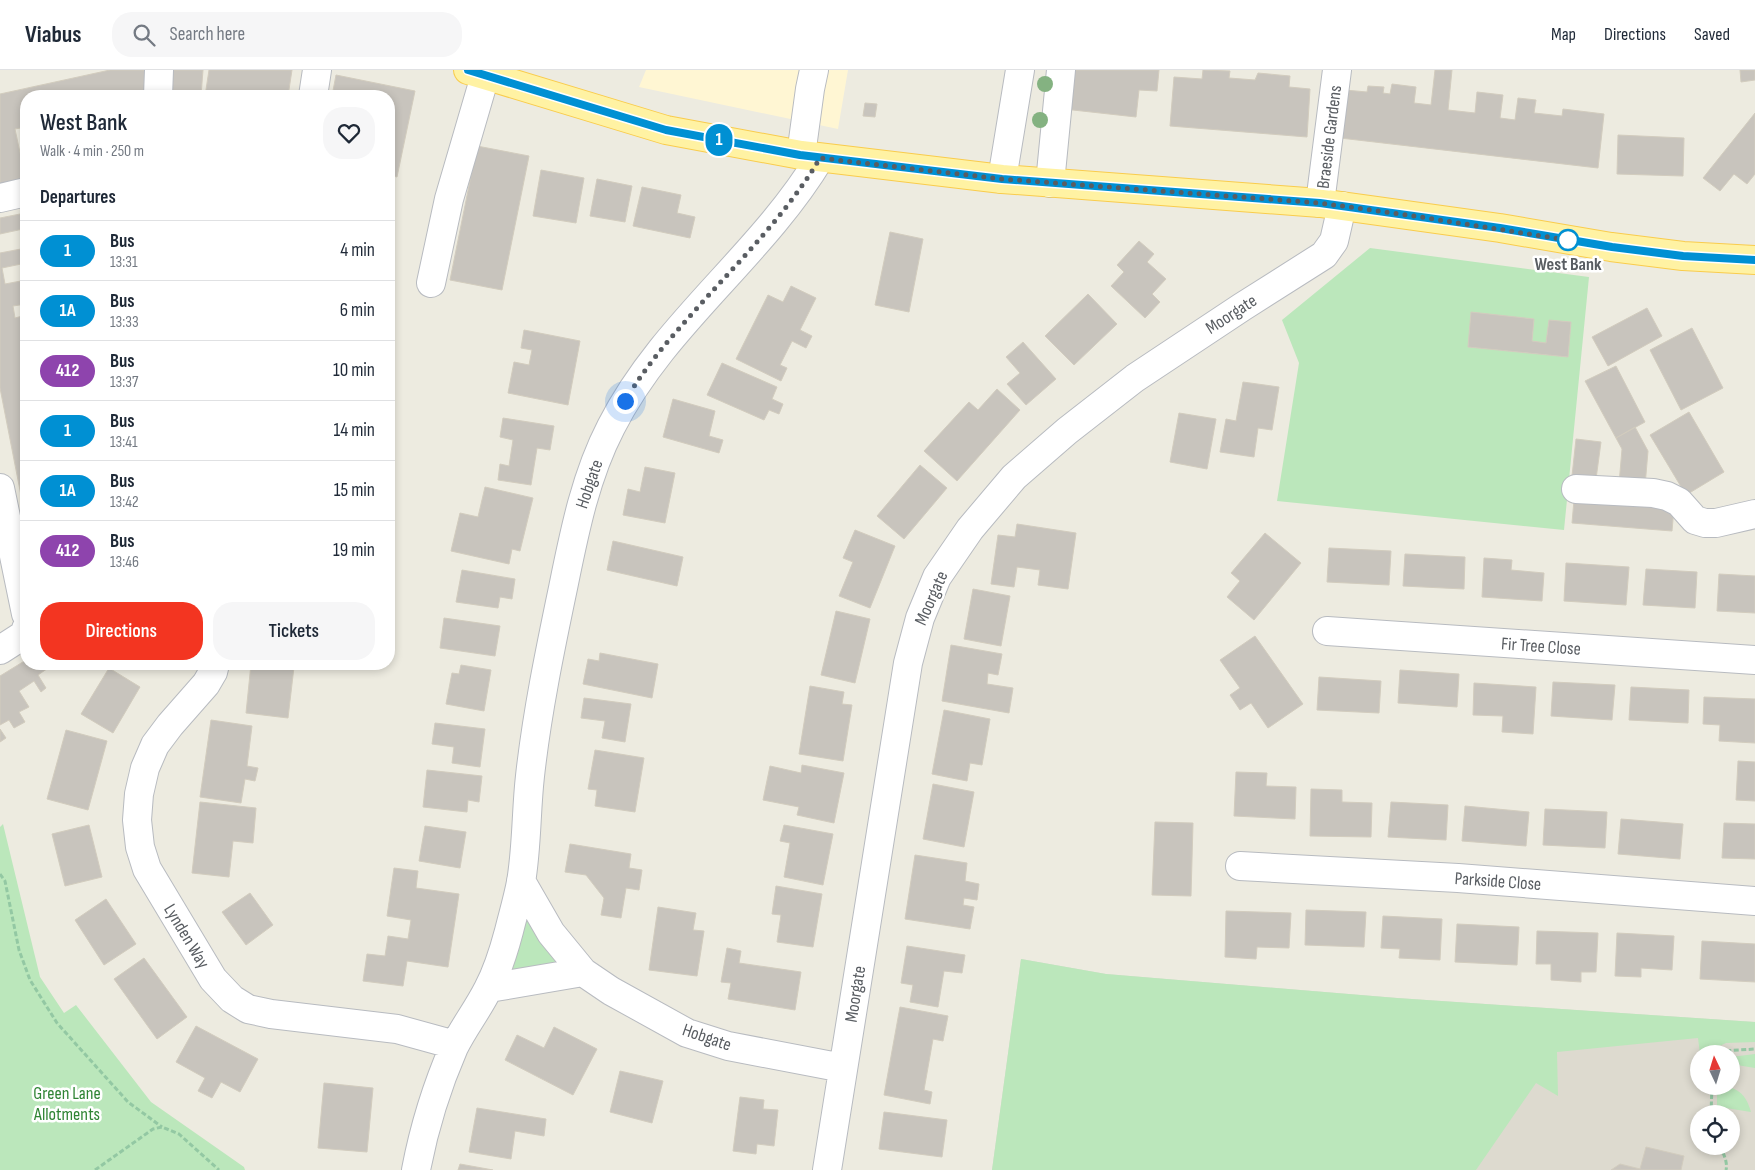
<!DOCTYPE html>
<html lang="en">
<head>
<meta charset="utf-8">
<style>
  :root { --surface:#fff; --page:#f6f6f7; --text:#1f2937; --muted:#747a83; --line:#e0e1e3; --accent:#f33521 }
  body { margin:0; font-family:"Sofia Sans Condensed",sans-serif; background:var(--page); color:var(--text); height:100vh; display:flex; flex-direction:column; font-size:19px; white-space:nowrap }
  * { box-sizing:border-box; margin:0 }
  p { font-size:16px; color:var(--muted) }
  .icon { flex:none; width:28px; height:28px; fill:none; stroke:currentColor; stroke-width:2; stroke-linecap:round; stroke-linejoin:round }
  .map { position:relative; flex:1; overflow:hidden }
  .details { position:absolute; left:20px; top:20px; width:375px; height:580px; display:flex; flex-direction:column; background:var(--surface); border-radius:20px; box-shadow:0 2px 8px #0003 }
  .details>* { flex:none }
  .badge { padding:0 10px; border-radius:16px; font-size:18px; line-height:32px }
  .needle { width:32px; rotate:356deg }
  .tools { position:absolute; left:1690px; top:975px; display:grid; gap:10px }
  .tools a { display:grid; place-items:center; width:50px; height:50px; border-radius:50%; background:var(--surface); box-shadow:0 2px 8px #0003; font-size:25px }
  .you { position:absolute; width:25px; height:25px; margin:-12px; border:4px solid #fff; border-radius:50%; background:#1a73e8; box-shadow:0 0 0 8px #1a73e833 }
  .map>.badge { position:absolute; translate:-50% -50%; box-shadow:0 0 0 2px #fff }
  h2 { padding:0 20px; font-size:19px; line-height:45px }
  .round { display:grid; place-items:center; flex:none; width:52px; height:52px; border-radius:20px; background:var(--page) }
  .headline { display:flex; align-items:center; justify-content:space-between; height:85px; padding:0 20px }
  h1 { font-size:24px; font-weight:600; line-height:38px }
  .cta { display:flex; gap:10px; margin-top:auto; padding:10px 20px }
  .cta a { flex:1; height:58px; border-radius:20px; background:var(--accent); color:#fff; font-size:20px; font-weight:600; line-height:58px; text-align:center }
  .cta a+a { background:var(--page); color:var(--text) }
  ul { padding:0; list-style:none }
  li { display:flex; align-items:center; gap:15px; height:60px; padding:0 20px; border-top:1px solid var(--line) }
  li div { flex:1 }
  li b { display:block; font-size:19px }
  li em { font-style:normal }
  li .badge { min-width:55px; font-weight:700; text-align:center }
  header { display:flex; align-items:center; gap:30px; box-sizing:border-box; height:70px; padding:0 25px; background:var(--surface); border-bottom:1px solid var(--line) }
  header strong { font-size:24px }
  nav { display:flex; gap:28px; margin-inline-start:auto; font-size:18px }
  .search { width:350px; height:45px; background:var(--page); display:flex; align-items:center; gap:12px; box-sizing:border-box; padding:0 18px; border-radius:20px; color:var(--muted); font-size:19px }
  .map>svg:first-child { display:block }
</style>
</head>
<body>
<header>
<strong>Viabus</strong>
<div class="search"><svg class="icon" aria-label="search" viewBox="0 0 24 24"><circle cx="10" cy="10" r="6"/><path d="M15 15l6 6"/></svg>Search here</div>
<nav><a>Map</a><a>Directions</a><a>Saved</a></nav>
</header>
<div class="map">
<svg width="1755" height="1100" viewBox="0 0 1755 1100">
  <rect width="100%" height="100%" fill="#edebe0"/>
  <path fill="#fff6d3" d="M646 0H848L838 59 639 17Z"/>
  <path fill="#dddacf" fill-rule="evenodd" d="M1021 889 1106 904 1397 928 1755 952V1100H992ZM1699 984H1731V1016H1699ZM1699 1044H1731V1076H1699Z"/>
  <path fill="#bbe7bb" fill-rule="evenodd" d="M1370 178 1589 207 1564 460 1277 431 1299 293 1282 250ZM1471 243 1534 249 1532 271 1546 273 1549 250 1571 252 1568 287 1468 277Z
    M3 754 40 907 64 943 76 935 151 1032 244 1097 245 1100H0V757Z
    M528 845 559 894 509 903Z
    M1021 889 1106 904 1397 928 1755 952V972L1726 973 1709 981V984H1700L1698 968 1557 982 1558 1026 1536 1013 1476 1100H992Z
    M1755 984V998L1731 994V987Z
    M1717 1016C1736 1016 1746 1023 1751 1042L1726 1038 1725 1044H1717Z"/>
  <path fill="#c8c4bd" stroke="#d2ccbe" d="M110 0H144L149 26H26V57L15 59 26 111 0 119V24Z
    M169 0H203L201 26H168Z
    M209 0H292L288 26H205Z
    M1068 0H1159L1157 21 1139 20 1136 47 1064 39Z
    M1203 0 1230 1 1229 8 1255 10 1258 3 1290 6 1289 17 1310 19 1307 67 1170 56 1174 7 1202 9Z
    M1435 0H1452L1448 40 1475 43 1477 22 1503 25 1500 48 1515 50 1518 28 1536 30 1534 43 1562 46 1563 39 1604 44 1598 98 1340 68 1345 20 1367 22 1368 16 1384 17 1383 23 1390 24 1392 14 1416 17 1414 33 1431 35Z
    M1740 0H1755V10L1741 12Z
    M336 5 415 21 397 107 389 105V26H332Z
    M865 33 877 34 875 47 863 46Z
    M1755 43V104L1747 114 1734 104 1720 121 1703 108Z
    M1618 65 1684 68 1683 106 1617 104Z
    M477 76 529 86 502 220 450 210Z
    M541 100 584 108 576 153 533 146Z
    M597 109 632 116 625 152 590 146Z
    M642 117 681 125 677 143 695 147 690 168 633 156Z
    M20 144 23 159 0 164V148Z
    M890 162 923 169 909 242 875 235Z
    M1139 171 1154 184 1147 192 1166 209 1152 224 1160 232 1145 248 1111 216 1124 202 1117 195Z
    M26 178V193L2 198 5 214 26 210V234L13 236 15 248 26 245V274H23L25 282H26V451L0 318V183Z
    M791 216 816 228 800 260 812 266 806 278 792 271 780 295 787 298 781 311 736 289 768 225 783 232Z
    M1088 224 1117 254 1074 295 1045 266Z
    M1647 238 1662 266 1608 296 1592 267Z
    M1471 242 1534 249 1532 271 1546 273 1549 250 1571 252 1568 287 1468 277Z
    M1692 258 1723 318 1681 340 1650 280Z
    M524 260 580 271 568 335 508 323 514 292 529 295 532 280 521 278Z
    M1023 272 1056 309 1026 335 1007 314 1020 303 1006 287Z
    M722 293 777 317 772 329 783 334 779 344 769 340 764 350 707 325Z
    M1616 296 1645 352 1616 368 1585 311Z
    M1243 312 1279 317 1272 360 1258 358 1254 387 1220 382 1226 349 1236 351Z
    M997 319 1020 340 957 411 924 381 969 332 978 340Z
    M673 329 715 341 709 366 723 370 719 383 663 367Z
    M1689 342 1724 402 1686 425 1650 365Z
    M1179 343 1216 349 1207 399 1170 392Z
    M503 348 554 356 550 380 537 378 531 415 498 410 500 394 509 396 513 370 500 367Z
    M1635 357 1648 381 1645 416 1619 414 1622 379 1616 368Z
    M1576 369 1601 372 1596 409 1572 406Z
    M920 395 947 418 904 469 877 446Z
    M645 397 675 403 665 453 623 445 628 419 640 422Z
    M485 417 533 428 520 481 512 479 509 494 451 481 460 443 478 447Z
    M1574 430 1674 438 1672 461 1572 453Z
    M1017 454 1076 463 1068 519 1038 515 1040 500 1017 497 1014 517 991 514 998 465 1015 467Z
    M855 460 895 476 870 538 839 526 853 492 843 488Z
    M1265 463 1301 493 1254 550 1227 527 1240 511 1231 503Z
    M613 471 683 487 677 516 607 500Z
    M1329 478 1391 481 1389 515 1327 512Z
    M1405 484 1465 487 1464 519 1403 516Z
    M1484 488 1512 490 1511 500 1544 503 1542 531 1482 527Z
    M1566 493 1629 497 1626 535 1564 531Z
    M1646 499 1697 502 1695 538 1643 535Z
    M462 500 515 509 512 529 500 527 498 538 456 532Z
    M1719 504 1755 506V543L1717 541Z
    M973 519 1010 526 1001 576 964 569Z
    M836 541 870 549 855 613 821 605Z
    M444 548 500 556 495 586 440 578Z
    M1255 566 1303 634 1268 658 1251 633 1240 640 1230 625 1240 618 1220 590Z
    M951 575 1002 584 998 605 988 603 987 614 1013 618 1009 643 942 631Z
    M600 583 658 594 652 628 583 614 588 589 599 591Z
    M26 590V594H54L38 605 46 618 41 622 34 611 19 621 29 637 19 642 25 652 14 658 9 650 0 655V606Z
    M251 594 294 597 288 648 246 643Z
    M461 595 491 600 484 641 446 634 452 603 459 604Z
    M109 598 140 617 113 663 81 644Z
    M1400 600 1459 604 1457 637 1398 633Z
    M1319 607 1381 611 1379 643 1317 640Z
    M1553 612 1615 615 1612 650 1551 646Z
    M1474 613 1536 617 1533 664 1502 662 1503 646 1473 645Z
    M810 616 844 622 842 634 852 635 843 691 799 684Z
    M1631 617 1689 620 1688 653 1629 650Z
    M1704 627 1755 629V673L1719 671 1720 655 1703 654Z
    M584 628 631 634 625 672 602 668 605 651 581 648Z
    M944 640 990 649 982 695 970 693 967 711 932 704Z
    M211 650 252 656 247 696 258 698 255 711 245 709 241 733 200 727Z
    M435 653 485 659 480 697 452 693 454 677 432 674Z
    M0 659 6 668 0 672Z
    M66 660 107 671 88 740 47 729Z
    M595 680 644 688 635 742 595 736 597 720 588 719Z
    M1738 691 1755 692V731L1736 730Z
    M802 695 844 703 834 753 797 745 799 737 763 730 770 696 801 703Z
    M427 700 482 706 479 732 468 730 467 742 423 737Z
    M1236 702 1267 703 1266 716 1296 717 1295 749 1234 746Z
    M933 714 974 722 964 777 923 769Z
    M1311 719 1342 720V732L1372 733 1371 767 1310 766Z
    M200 732 256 738 253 773 233 771 229 807 192 803Z
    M1391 732 1448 735 1446 770 1388 767Z
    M1465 736 1529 742 1526 776 1462 771Z
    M1545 739 1607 742 1605 778 1543 775Z
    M1621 749 1683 754 1680 789 1618 784Z
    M1155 752 1193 753 1191 826 1152 825Z
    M1724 753 1755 754V789L1722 788Z
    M89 755 102 807 65 816 52 764Z
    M784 755 833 764 823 815 784 807 790 773 780 771Z
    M425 756 466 762 460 798 419 791Z
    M570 774 631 784 629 798 642 800 639 820 626 818 621 848 601 845 604 828 586 805 565 802Z
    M915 785 967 793 965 811 979 814 977 830 964 828 963 835 974 837 970 859 905 849Z
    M394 798 418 801 416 818 459 824 448 897 407 891 403 916 363 911 367 884 385 886 388 866 408 869 411 850 387 846Z
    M776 816 822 824 813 877 777 872 781 845 772 844Z
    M250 823 273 855 246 875 222 842Z
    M106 829 136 874 104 895 75 850Z
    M658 837 696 843 693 860 704 861 697 906 649 900Z
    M1306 840 1366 842 1364 877 1305 875Z
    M1226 841 1291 843 1289 878 1257 877 1256 889 1225 887Z
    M1383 846 1442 849 1440 890 1399 888 1400 879 1381 878Z
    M1457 854 1519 857 1517 895 1455 892Z
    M1537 861 1598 863 1596 902H1581V912L1551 910V894H1536Z
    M1617 863 1674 866 1672 900 1641 898V907L1615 906Z
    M1702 871 1755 874V912L1700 909Z
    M907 876 965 885 962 903 944 901 938 937 910 932 913 915 901 913Z
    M727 878 741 881 739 893 801 902 795 940 728 929 731 913 721 912Z
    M144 888 187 947 157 969 114 909Z
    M900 937 948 946 943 971 933 969 924 1020 932 1022 930 1034 884 1025Z
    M196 956 258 989 240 1022 221 1012 212 1028 198 1021 205 1008 176 992Z
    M554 957 597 979 573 1025 505 990 517 965 544 978Z
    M620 1001 663 1011 652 1053 610 1042Z
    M324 1013 373 1018 367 1082 318 1078Z
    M740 1027 764 1030 763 1039 778 1040 774 1076 757 1074 756 1084 733 1081Z
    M477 1038 546 1049 544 1066 515 1061 511 1089 469 1082Z
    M884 1042 947 1050 942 1087 879 1079Z
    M1646 1077 1684 1086 1681 1100H1611L1620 1094 1640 1099Z
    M460 1094 493 1100H458Z"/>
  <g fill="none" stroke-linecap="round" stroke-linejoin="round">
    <defs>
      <path id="minor" d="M158 26 159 0
        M313 26 317 0
        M801 85 810 19 814 0
        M1002 109 1020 0
        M1050 113 1061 0
        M0 128 26 122
        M1320 133 1337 0
        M431 213 449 129 485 6
        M0 418 26 544
        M1576 419 1653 423 1667 426 1679 432 1695 450 1705 453H1716L1755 444
        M1327 561 1755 590
        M0 580 25 564 26 559
        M215 594 213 602 206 614 170 655 155 675 145 698 139 724 137 750 140 777 147 799 213 909 232 929 248 939 271 944 397 959 455 975
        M1240 796 1458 808 1755 831
        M521 811 551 863 583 902 611 921 687 963 728 976 843 998
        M489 918 583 902
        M416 1100C424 1058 437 1016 454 977 464 957 478 939 488 919 497 902 504 880 509 861 513 845 518 828 521 812 527 777 526 741 530 706 537 643 550 580 563 518 574 464 585 407 611 357 663 254 761 186 820 88
        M827 1100 908 593 920 548 937 507 970 459 1014 407 1067 361 1135 308 1242 237 1324 185 1334 171 1342 136"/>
      <path id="major" d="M468 0 666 60 801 85 1002 109 1320 133 1500 158 1611 177 1683 186 1755 190"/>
    </defs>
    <use href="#minor" stroke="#b8bbc0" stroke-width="30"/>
    <use href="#major" stroke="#f9cc4d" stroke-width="30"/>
    <path stroke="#93c8a3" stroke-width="3" stroke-dasharray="5 2.5" stroke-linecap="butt" d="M0 804 5 811 19 880 30 910 57 953 128 1032 162 1057
      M1720 984 1723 981 1755 979
      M1711 1044 1712 1016
      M1720 1076C1723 1083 1728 1092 1726 1100
      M95 1100 153 1059 162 1057 179 1064 219 1100"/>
    <use href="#minor" stroke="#fff" stroke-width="28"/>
    <use href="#major" stroke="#fff2a3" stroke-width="28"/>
  </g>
  <g fill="#84b281">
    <circle cx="1045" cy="14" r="8"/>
    <circle cx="1040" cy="50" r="8"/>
  </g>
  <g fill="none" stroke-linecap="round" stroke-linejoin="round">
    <defs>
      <path id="line" d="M468 0 666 60 800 85 1002 109 1320 133 1500 158 1612 177 1683 186 1755 190"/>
    </defs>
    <use href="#line" stroke="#fff" stroke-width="11"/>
    <use href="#line" stroke="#0090d3" stroke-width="8"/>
    <path stroke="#595d62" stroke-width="5" stroke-dasharray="0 9" d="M625 331C643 300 666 273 690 246 735 195 785 147 820 88L1002 109 1320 133 1414 146 1574 171 1568 170"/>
  </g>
  <circle fill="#fff" stroke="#0090d3" stroke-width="2.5" cx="1568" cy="170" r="10"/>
  <g text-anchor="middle" stroke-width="5" stroke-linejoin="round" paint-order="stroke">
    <g font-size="18" fill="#595d62" stroke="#fff">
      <text transform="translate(1329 67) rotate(-83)" y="6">Braeside Gardens</text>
      <text transform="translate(1231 244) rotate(-33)" y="6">Moorgate</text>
      <text transform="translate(589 414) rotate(-71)" y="6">Hobgate</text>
      <text transform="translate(931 528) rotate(-66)" y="6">Moorgate</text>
      <text transform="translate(1541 576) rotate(4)" y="6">Fir Tree Close</text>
      <text transform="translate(1498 811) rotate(4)" y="6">Parkside Close</text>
      <text transform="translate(187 866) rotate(59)" y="6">Lynden Way</text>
      <text transform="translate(855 924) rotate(-81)" y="6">Moorgate</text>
      <text transform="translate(707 967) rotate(19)" y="6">Hobgate</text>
    </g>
    <g font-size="18" font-weight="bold" fill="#595d62" stroke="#fff">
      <text x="1568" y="200">West Bank</text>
    </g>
    <g font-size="18" fill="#2f8434" stroke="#fff">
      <text x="67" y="1029">Green Lane<tspan x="67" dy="21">Allotments</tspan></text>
    </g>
  </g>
</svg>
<div class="tools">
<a><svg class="needle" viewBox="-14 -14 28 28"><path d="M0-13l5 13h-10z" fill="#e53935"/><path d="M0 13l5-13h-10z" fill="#747a83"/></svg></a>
<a><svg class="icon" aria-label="locate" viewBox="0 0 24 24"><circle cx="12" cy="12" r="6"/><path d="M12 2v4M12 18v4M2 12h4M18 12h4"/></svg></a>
</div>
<div class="you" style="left:625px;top:331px"></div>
<b class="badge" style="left:719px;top:70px;background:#0090d3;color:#fff">1</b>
<section class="details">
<div class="headline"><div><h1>West Bank</h1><p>Walk · 4 min · 250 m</p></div><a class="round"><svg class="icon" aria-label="heart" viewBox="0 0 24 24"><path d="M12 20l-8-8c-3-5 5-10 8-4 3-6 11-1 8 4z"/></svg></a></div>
<h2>Departures</h2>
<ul>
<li><span class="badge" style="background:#0090d3;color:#fff">1</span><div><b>Bus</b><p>13:31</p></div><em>4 min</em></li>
<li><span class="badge" style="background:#0090d3;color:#fff">1A</span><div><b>Bus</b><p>13:33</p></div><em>6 min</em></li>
<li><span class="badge" style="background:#8e44ad;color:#fff">412</span><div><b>Bus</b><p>13:37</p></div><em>10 min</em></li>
<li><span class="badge" style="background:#0090d3;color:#fff">1</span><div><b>Bus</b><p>13:41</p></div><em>14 min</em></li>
<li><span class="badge" style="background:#0090d3;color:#fff">1A</span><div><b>Bus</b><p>13:42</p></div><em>15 min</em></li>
<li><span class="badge" style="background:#8e44ad;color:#fff">412</span><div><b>Bus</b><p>13:46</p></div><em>19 min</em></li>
</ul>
<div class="cta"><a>Directions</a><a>Tickets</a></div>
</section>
</div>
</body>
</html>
